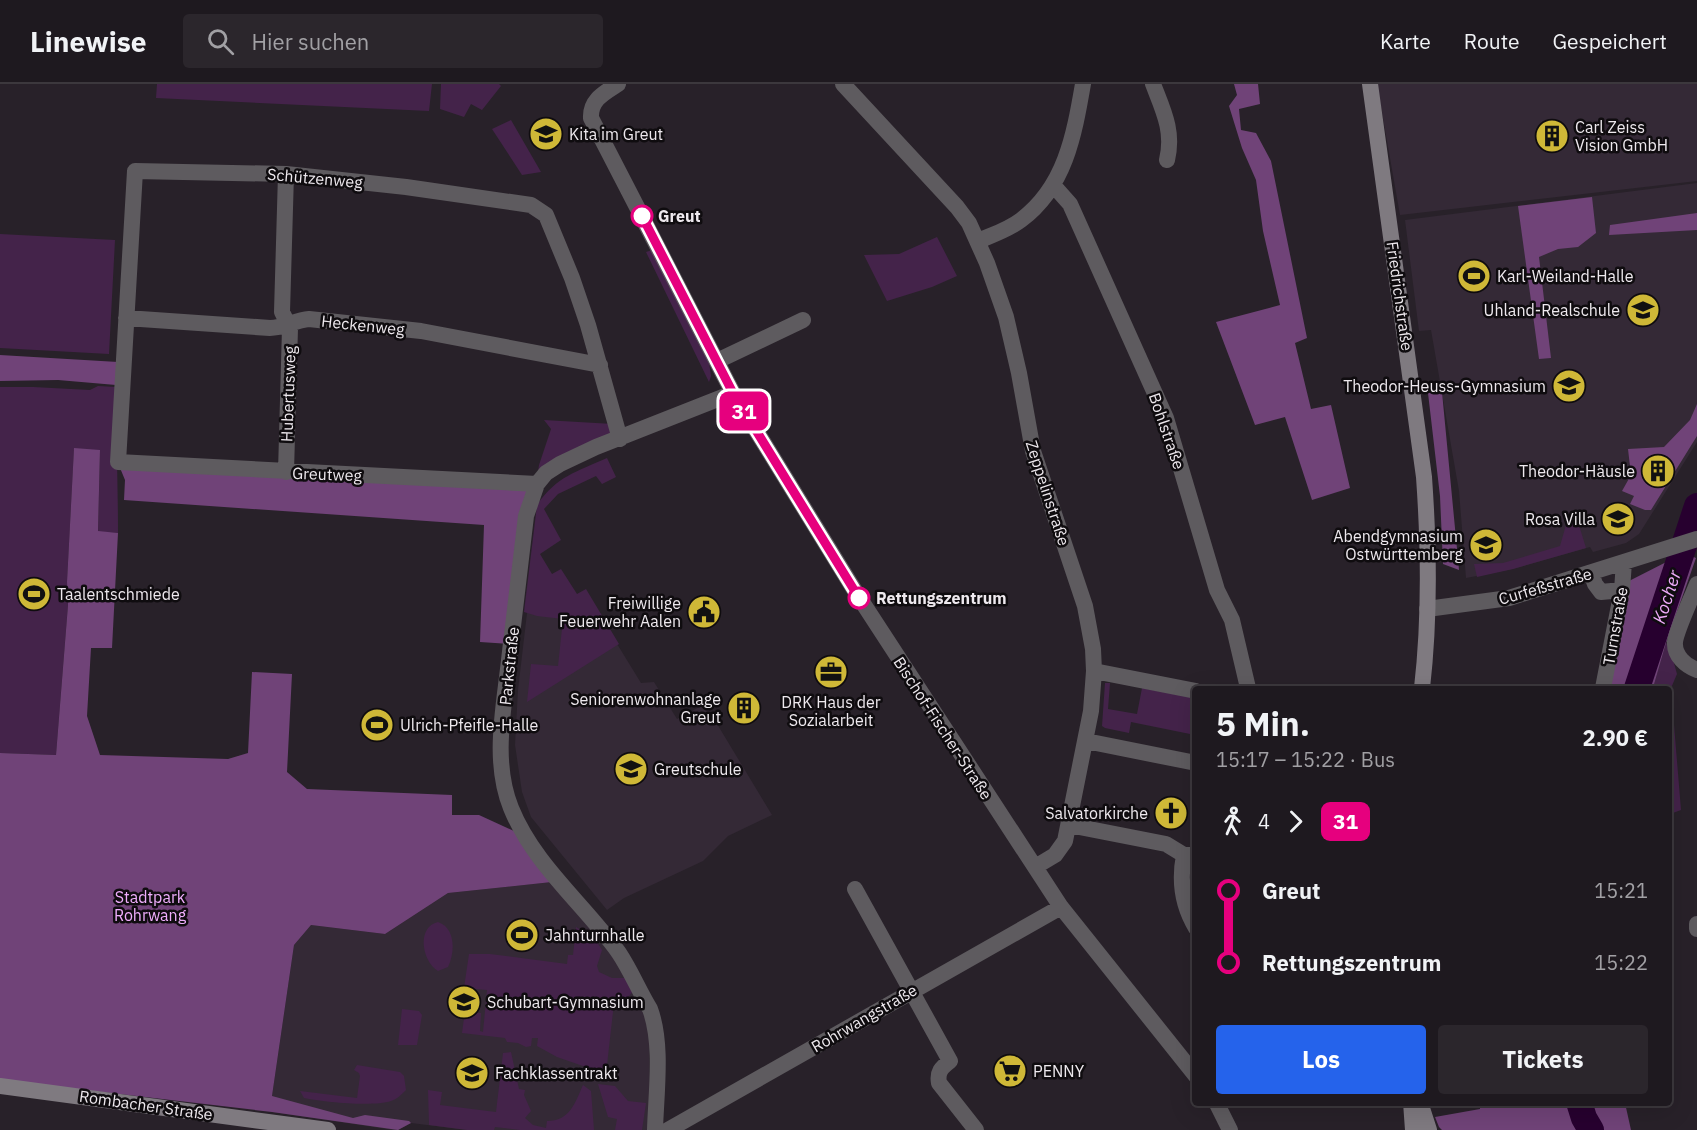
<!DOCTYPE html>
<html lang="de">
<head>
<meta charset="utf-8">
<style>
  :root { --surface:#1e191f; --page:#2b262c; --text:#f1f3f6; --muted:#a1a0a4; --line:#3c383d; --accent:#2563eb }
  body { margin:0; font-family:"IBM Plex Sans",sans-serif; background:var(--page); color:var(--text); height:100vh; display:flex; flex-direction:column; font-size:22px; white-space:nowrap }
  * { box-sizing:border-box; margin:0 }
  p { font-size:20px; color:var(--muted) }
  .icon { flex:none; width:33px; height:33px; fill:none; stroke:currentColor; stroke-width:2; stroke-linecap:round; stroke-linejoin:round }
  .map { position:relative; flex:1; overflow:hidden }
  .panel { position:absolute; left:1192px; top:602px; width:480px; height:420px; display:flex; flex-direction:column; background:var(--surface); border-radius:6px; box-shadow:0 6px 24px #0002,0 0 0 2px var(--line) }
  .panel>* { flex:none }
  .badge { padding:0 12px; border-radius:9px; font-size:21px; line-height:39px }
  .map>.badge { position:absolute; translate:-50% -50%; box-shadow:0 0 0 3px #fff }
  .legs { display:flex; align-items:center; gap:9px; height:66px; padding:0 24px; font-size:20px }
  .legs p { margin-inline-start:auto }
  .headline { display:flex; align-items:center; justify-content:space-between; height:102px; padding:0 24px }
  h1 { font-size:33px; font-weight:700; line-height:45px }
  .action { display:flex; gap:12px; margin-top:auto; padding:12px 24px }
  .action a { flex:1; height:69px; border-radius:6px; background:var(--accent); color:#fff; font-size:24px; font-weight:700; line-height:69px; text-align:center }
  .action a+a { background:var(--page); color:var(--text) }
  ul { padding:0 24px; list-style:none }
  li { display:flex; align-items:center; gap:21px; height:72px; font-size:22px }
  li i { display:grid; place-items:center; width:9px; height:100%; margin:0 8px; background:currentColor }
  li i::after { content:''; width:15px; height:15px; margin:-8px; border:4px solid; border-radius:50%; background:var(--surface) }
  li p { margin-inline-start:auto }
  li:first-child i { background:linear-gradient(#0000 50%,currentColor 0) }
  li:last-child i { background:linear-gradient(currentColor 50%,#0000 0) }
  header { display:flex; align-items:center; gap:36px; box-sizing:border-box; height:84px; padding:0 30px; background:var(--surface); border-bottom:2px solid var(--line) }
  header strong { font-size:28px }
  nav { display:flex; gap:33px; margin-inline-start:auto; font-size:21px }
  .search { width:420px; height:54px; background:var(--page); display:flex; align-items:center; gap:15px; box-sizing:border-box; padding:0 21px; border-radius:6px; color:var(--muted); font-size:22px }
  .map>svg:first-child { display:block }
</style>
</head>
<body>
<header>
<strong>Linewise</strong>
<div class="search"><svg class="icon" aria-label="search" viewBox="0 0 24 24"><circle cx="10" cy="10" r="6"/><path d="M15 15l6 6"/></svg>Hier suchen</div>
<nav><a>Karte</a><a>Route</a><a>Gespeichert</a></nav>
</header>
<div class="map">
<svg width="1697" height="1046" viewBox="0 0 1697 1046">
  <rect width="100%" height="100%" fill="#282129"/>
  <path fill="#342936" d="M1377 0H1697V97L1400 131Z
    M1697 99V358L1639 450 1626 459 1593 468 1590 463 1513 485 1466 494 1459 407 1431 246 1419 247 1405 136Z
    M529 512 595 524 641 599 654 598 677 635 705 620 772 731 728 752 703 777 624 814 607 826 531 733 522 708 515 661 518 606Z
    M552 798 616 872 649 930 650 1046H468L411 1039 398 1046H394L272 1028V1012L294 861 311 841 385 850 448 809Z"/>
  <path fill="#44234a" d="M157 0H432L429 27 156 14Z
    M441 0H499L501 2 482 26 471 20 464 33 440 25Z
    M511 36 541 88 522 91 492 45Z
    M0 150 115 156 109 270 0 264Z
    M937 153 957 192 932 203 887 217 864 171 899 170Z
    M655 165 709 278 711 292 709 298 646 168Z
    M98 302 116 303C116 352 118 400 118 449L98 448 100 367 74 365 67 498 68 521 56 671 0 669V303H33L90 306Z
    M544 336 613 340 616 353 537 394 539 381 551 345Z
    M607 374 616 393 602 400 596 392 558 410 544 425 561 456 540 470 552 490 561 485 577 510 586 505 619 560 527 618 531 580 558 582 563 535 537 532 524 528 537 421C557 392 576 388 607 374Z
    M1578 438 1586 464 1513 485 1477 493 1474 480 1503 479 1560 462 1566 441Z
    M1666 559 1669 561 1677 590 1671 604 1681 726 1670 730V604H1653Z
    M1105 599H1110L1108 625 1137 630 1142 604 1195 614V651L1131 638 1129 649 1105 644 1102 642Z
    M438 838C456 844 455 869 448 883L438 887C422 878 416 843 438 838Z
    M576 843 595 855 602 866 597 882 599 888 612 894H628L635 905 623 919H614L606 990 557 973 537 962 538 954H532L531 962 526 963 518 959 507 958 505 954 462 949 465 927 481 929 480 947 483 948 487 906 464 904 469 870H490L567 880 568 871H573Z
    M402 925 419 927 422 931 417 961H398Z
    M511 968 519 1005 525 1006 524 1011 531 1027 525 1034 533 1041 546 1044 547 1037C570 1037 575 1019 583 1001L591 1007 594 1046H520L495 1043 494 1046H467L429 1041 428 1006 442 1008 440 1021 496 1028 503 969Z
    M357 981 400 988 404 992 406 1006C401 1011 397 1015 391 1017 373 1023 323 1018 304 1014L300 1007 357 1014 360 992 359 989 354 986Z
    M598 1000 615 1002 628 1017 646 1019 642 1046H615L617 1035 608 1033Z"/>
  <path fill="#704378" d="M1234 0H1258L1260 20 1239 25 1241 46 1256 49 1271 77 1307 254 1295 259 1311 325 1331 321 1350 404 1312 416 1285 333 1255 341 1216 238 1280 221 1263 147 1256 96 1242 64 1229 22 1237 11Z
    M1592 113 1596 149 1578 163 1558 165 1539 173 1551 274 1539 275 1518 122Z
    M1697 129V146L1609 151 1610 141Z
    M0 271 118 278 116 301 58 296 0 297Z
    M1442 308 1459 486 1443 480 1440 412 1428 309Z
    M1697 320V352L1651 426H1645L1630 420 1634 412 1622 407 1631 391 1628 365 1664 363 1690 336Z
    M74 364 100 366 98 447 118 449 112 564H91L87 632 100 671 228 675 248 669 252 588 292 590 287 688 307 705 452 711V731H479L514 747 552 798 448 809 385 850 311 841 294 861 272 1012 353 1034 365 1031 409 1037 411 1039 398 1046 272 1028 0 996V669L56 671 68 521 67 498Z
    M118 379 537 400 511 560 480 558 484 441 124 416 125 396Z
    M1684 469 1696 474 1666 559 1653 604H1610L1629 497Z
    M1480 1019H1625L1631 1046H1442L1439 1043 1435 1033 1480 1025Z"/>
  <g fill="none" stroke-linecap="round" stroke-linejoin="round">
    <path stroke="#27002f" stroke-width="26" d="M1637 604 1697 422
      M1579 1018 1584 1034 1591 1046"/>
    <path stroke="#5e5b5f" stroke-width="16" d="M618 0C604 9 590 16 591 34L733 309 855 507 1061 823 1196 992
      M843 0 957 123 969 139 987 179 1006 233 1019 289 1033 367 1085 522 1093 565 1094 587 1091 627 1065 757 1055 771 1035 783
      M1153 0C1163 26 1174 47 1167 76
      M1054 102 1070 120 1166 334 1217 506 1232 536 1248 604
      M978 157C992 151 1008 146 1021 136 1065 103 1074 52 1083 0
      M126 234 270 244C284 244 295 236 309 235L421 247 600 281
      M717 277 803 236
      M286 388 290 244 282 228 286 90
      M537 400 118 378 135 87 286 90 406 103 531 121 546 131 572 194 588 241 620 355
      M1591 489 1595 500 1601 508 1622 506
      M1697 500C1692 513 1676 547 1675 558 1674 572 1686 582 1697 586
      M1427 525 1509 514 1697 455
      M1094 587 1196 607
      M1603 604 1622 506 1624 478
      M1086 657 1196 679
      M1069 741 1166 760 1184 771H1196
      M1184 771C1179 797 1182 821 1196 844
      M855 805 950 977C941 984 937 988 939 999L976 1046
      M1697 840V845
      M1216 1018 1230 1046
      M655 1046C656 1009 663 960 650 925 639 907 631 887 619 869 584 820 534 781 511 724 492 677 504 624 509 576 515 528 520 480 526 432L537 400 546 389 560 380 596 363 733 309
      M668 1046 1061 823"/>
    <path stroke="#7f7a80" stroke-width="16" d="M1370 0 1424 393C1429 463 1430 535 1422 604
      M0 1002 328 1046
      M1411 1018 1413 1046
      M1420 1018 1429 1046"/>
  </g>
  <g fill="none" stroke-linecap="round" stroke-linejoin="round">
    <defs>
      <path id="line-1" d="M642 132 733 309 859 514"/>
    </defs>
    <use href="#line-1" stroke="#fff" stroke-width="14"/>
    <use href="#line-1" stroke="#e6007e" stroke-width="9"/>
  </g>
  <defs>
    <symbol id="school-disc" viewBox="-11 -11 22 22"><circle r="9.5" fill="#cfb837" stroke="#0f0c0f"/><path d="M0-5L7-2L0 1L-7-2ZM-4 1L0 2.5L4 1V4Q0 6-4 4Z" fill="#111"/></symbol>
    <symbol id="building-disc" viewBox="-11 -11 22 22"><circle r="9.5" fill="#cfb837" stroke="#0f0c0f"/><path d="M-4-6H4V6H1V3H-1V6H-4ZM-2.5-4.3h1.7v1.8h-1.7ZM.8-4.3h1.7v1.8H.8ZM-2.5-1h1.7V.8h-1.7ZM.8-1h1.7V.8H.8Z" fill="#111"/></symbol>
    <symbol id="stadium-disc" viewBox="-11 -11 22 22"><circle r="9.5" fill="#cfb837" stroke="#0f0c0f"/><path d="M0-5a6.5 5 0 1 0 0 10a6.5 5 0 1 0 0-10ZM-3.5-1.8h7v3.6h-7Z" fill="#111"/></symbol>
    <symbol id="civic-disc" viewBox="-11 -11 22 22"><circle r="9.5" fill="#cfb837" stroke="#0f0c0f"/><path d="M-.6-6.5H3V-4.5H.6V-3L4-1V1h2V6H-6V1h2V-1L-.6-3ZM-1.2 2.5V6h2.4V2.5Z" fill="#111"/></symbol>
    <symbol id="office-disc" viewBox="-11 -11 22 22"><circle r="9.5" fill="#cfb837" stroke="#0f0c0f"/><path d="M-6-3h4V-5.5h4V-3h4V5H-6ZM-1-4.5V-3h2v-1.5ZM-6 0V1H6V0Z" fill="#111"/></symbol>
    <symbol id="church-disc" viewBox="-11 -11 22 22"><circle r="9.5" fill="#cfb837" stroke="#0f0c0f"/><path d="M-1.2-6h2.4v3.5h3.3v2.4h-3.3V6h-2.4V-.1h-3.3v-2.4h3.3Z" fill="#111"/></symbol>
    <symbol id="supermarket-disc" viewBox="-11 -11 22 22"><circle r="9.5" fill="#cfb837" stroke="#0f0c0f"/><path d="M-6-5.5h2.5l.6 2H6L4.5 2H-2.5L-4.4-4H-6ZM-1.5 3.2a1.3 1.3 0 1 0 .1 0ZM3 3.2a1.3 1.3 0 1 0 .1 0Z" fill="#111"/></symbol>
  </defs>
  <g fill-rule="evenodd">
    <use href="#school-disc" x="527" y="31" width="38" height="38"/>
    <use href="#building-disc" x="1533" y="33" width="38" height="38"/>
    <use href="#stadium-disc" x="1455" y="173" width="38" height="38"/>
    <use href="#school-disc" x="1624" y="207" width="38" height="38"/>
    <use href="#school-disc" x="1550" y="283" width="38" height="38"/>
    <use href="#building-disc" x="1639" y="368" width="38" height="38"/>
    <use href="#school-disc" x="1599" y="416" width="38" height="38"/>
    <use href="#school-disc" x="1467" y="442" width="38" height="38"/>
    <use href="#stadium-disc" x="15" y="491" width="38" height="38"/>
    <use href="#civic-disc" x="685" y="509" width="38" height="38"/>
    <use href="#office-disc" x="812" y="569" width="38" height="38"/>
    <use href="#building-disc" x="725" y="605" width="38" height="38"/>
    <use href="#stadium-disc" x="358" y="622" width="38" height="38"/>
    <use href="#school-disc" x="612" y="666" width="38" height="38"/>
    <use href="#church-disc" x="1152" y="710" width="38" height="38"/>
    <use href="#stadium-disc" x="503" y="832" width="38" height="38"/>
    <use href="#school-disc" x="445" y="899" width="38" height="38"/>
    <use href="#supermarket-disc" x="991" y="968" width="38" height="38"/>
    <use href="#school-disc" x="453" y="970" width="38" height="38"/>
  </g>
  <g fill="#fff" stroke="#e6007e" stroke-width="3">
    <circle cx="642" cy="132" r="10"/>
    <circle cx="859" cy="514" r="10"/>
  </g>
  <g text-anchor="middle" stroke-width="5" stroke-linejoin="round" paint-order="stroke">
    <g font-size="16" fill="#eee9ee" stroke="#0f0c0f" text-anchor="start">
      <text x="1575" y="49">Carl Zeiss<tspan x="1575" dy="18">Vision GmbH</tspan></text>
      <text x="569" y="56">Kita im Greut</text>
      <text x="1497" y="198">Karl-Weiland-Halle</text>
      <text x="1620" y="232" text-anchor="end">Uhland-Realschule</text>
      <text x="1546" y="308" text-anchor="end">Theodor-Heuss-Gymnasium</text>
      <text x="1635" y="393" text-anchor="end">Theodor-Häusle</text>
      <text x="1595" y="441" text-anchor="end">Rosa Villa</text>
      <text x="1463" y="458" text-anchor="end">Abendgymnasium<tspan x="1463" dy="18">Ostwürttemberg</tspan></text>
      <text x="57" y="516">Taalentschmiede</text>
      <text x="681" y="525" text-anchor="end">Freiwillige<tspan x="681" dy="18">Feuerwehr Aalen</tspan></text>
      <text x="721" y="621" text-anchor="end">Seniorenwohnanlage<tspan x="721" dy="18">Greut</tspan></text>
      <text x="831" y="624" text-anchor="middle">DRK Haus der<tspan x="831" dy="18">Sozialarbeit</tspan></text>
      <text x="400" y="647">Ulrich-Pfeifle-Halle</text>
      <text x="654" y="691">Greutschule</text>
      <text x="1148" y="735" text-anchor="end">Salvatorkirche</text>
      <text x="545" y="857">Jahnturnhalle</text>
      <text x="487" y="924">Schubart-Gymnasium</text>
      <text x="1033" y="993">PENNY</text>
      <text x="495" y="995">Fachklassentrakt</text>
    </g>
    <g font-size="16" fill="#eee9ee" stroke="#0f0c0f">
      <text transform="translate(315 94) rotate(5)" y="6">Schützenweg</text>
      <text transform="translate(1400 212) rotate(82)" y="6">Friedrichstraße</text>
      <text transform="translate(363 241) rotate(6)" y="6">Heckenweg</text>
      <text transform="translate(288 310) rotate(-88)" y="6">Hubertusweg</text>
      <text transform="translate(1167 347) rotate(71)" y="6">Bohlstraße</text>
      <text transform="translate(327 390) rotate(2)" y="6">Greutweg</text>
      <text transform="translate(1048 409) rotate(72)" y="6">Zeppelinstraße</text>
      <text transform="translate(1545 502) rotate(-16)" y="6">Curfeßstraße</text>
      <text transform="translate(1615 542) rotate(-80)" y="6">Turnstraße</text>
      <text transform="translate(509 582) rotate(-84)" y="6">Parkstraße</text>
      <text transform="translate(943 644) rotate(57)" y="6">Bischof-Fischer-Straße</text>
      <text transform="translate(864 934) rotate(-30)" y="6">Rohrwangstraße</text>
      <text transform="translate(146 1021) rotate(8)" y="6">Rombacher Straße</text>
    </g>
    <g font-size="16" font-weight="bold" fill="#eee9ee" stroke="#0f0c0f" text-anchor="start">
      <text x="658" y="138">Greut</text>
      <text x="876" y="520">Rettungszentrum</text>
    </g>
    <g font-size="16" fill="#f0aefd" stroke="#0f0c0f">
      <text x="150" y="819">Stadtpark<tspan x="150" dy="18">Rohrwang</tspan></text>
    </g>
    <g font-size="18" font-style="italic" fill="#edabf9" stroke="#0f0c0f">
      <text transform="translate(1667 513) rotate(-72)" y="6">Kocher</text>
    </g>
  </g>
</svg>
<b class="badge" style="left:744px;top:327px;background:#e6007e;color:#fff">31</b>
<section class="panel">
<div class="headline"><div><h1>5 Min.</h1><p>15:17 – 15:22 · Bus</p></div><b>2.90 €</b></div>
<div class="legs"><svg class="icon" aria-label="walk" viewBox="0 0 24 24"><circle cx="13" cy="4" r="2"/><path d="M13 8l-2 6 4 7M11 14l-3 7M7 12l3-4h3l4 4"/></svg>4<svg class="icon" aria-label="forward" viewBox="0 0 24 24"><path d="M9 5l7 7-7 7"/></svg><b class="badge" style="background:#e6007e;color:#fff">31</b></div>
<ul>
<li><i style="color:#e6007e"></i><b>Greut</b><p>15:21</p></li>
<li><i style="color:#e6007e"></i><b>Rettungszentrum</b><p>15:22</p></li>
</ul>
<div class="action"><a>Los</a><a>Tickets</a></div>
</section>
</div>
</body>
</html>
